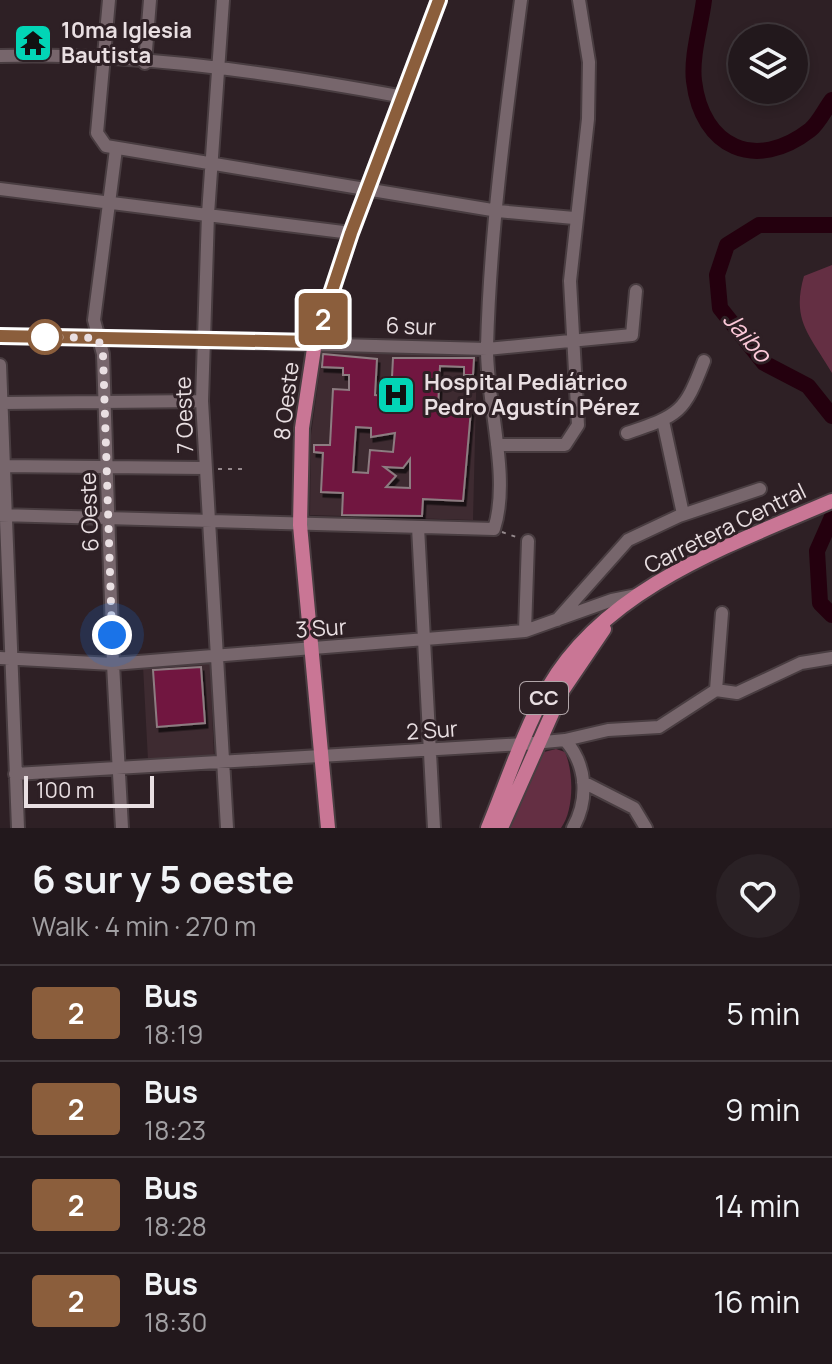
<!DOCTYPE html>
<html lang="en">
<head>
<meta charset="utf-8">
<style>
  :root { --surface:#22181c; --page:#2a2125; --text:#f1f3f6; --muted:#a2a0a3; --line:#3f373b }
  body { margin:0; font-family:Manrope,sans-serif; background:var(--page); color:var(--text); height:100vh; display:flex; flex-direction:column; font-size:30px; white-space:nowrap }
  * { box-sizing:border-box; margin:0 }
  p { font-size:26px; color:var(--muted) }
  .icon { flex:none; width:44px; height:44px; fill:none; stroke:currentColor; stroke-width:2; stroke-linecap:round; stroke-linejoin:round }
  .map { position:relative; height:828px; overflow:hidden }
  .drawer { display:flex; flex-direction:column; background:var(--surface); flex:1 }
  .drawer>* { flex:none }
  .badge { padding:0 16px; border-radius:6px; font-size:28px; line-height:52px }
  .tools { position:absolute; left:728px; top:24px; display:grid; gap:16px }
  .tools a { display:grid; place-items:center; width:80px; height:80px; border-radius:50%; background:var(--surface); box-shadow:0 4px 12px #0003,0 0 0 2px var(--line); font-size:40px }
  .scale { position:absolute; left:24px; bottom:20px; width:130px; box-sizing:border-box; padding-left:8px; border:4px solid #e9dfe2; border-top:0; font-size:22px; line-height:28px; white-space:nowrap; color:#e9dfe2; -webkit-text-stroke:6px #2e2025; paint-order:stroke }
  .you { position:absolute; width:40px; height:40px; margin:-20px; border:6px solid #fff; border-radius:50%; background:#1a73e8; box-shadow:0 0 0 12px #1a73e833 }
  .map>.badge { position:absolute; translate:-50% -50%; box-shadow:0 0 0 4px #fff }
  .round { display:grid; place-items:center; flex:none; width:84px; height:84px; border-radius:42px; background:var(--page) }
  .summary { display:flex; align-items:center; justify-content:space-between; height:136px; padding:0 32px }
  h1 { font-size:38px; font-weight:700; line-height:60px }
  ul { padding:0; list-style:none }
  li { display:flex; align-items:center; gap:24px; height:96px; padding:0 32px; border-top:2px solid var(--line) }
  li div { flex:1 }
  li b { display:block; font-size:30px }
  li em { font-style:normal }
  li .badge { min-width:88px; font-weight:700; text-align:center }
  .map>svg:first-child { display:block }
</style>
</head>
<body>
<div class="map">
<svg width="832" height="828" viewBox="0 0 832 828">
  <defs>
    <filter id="shadow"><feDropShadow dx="2.5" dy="4.5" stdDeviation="0" flood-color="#0009"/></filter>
  </defs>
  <rect width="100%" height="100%" fill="#2e2025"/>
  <path fill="#3e2b31" d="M323 348 477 355 473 520 310 515 311 435Z
    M210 663 214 757 148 760 143 666Z"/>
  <path fill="#642f43" d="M832 265V373C810 335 791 321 804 276Z
    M556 749 565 752C574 773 574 810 561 828H509L540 753Z"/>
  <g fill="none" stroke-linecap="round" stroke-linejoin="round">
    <path stroke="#24000e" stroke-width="16" d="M704 0C701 25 691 56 694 81 702 148 756 172 810 130 819 123 825 109 832 100
      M832 225H759L727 245 717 275 720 308 764 363 808 386 832 416
      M832 517 817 551 820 603 832 615"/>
  </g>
  <path fill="#711841" stroke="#8d7c81" stroke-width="2" fill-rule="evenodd" filter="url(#shadow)" d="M323 354 377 359 375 395 391 396 393 358H474L473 375H464V367L440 366 438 408 471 410 463 501 423 499 422 516 342 515 343 493 321 492 323 453 314 452V445H330L333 389 349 390V375H343V368L322 367ZM356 427 371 428V437L395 433 393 452 370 450 368 473 353 472ZM410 459V488L386 487 396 476 384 467 403 468Z
    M201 667 205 723 157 727 153 670Z"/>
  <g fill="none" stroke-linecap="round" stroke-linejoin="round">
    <defs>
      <path id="minor" d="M109 0 97 133 106 146 498 211 574 218
        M223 0 208 214 202 401 227 828
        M0 56C131 52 275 73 404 97
        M145 63 150 0
        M116 149 94 320 103 354 113 664 122 828
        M0 189 351 233
        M0 336 487 349 632 335 636 291
        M0 365 18 828
        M2 403 202 401
        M663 421 683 514
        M627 433C680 415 684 413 704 361
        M497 445H565L578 425 570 281 588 119 589 62 579 0
        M0 466 205 468
        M0 515 494 529C511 477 486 401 487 347 490 231 506 114 521 0
        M418 527 434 828
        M557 620 628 540 679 516 760 489
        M525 631 528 541
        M0 658 113 664 525 631 612 600 637 595
        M716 690 722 613
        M565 740C587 765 589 799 573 828
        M15 774 523 744 565 740 608 730 659 727 716 690 737 693 801 663 832 658
        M583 782 634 808 646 828"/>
      <path id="major" d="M328 828 300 525 302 428 315 342 351 233 439 0
        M488 828C507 782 523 732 548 688 606 587 730 545 832 501
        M501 828 562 691 604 629"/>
    </defs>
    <use href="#minor" stroke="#493d41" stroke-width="16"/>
    <use href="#major" stroke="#493d41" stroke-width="18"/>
    <path stroke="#95898d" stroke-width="2" stroke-dasharray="4 6" stroke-linecap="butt" d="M218 469H245
      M502 532 519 538"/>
    <use href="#minor" stroke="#77666c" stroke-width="12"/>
    <use href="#major" stroke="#c97695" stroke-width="14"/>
  </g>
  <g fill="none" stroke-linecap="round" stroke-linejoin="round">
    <defs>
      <path id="line" d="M0 336 315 342 351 233 439 0"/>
    </defs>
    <use href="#line" stroke="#fff" stroke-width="18"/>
    <use href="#line" stroke="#8b5e3c" stroke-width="12"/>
    <path stroke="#e9dfe2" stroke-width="8" stroke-dasharray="0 14.4" d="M45 337 98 338 103 354 112 635"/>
  </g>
  <defs>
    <symbol id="temple-square" viewBox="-11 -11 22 22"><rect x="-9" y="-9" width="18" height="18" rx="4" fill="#02d5b6" stroke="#2e2025"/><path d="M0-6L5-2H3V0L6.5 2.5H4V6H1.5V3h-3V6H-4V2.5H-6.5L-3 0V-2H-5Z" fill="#111"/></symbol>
    <symbol id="hospital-square" viewBox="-11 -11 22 22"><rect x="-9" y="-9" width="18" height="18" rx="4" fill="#02d5b6" stroke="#2e2025"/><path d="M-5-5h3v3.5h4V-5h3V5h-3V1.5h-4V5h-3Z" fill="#111"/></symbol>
  </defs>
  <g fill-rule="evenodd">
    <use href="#temple-square" x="11" y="21" width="44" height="44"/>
    <use href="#hospital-square" x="374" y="373" width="44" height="44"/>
  </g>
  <circle fill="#fff" stroke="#8b5e3c" stroke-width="4" cx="45" cy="337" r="16"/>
  <g text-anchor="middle" stroke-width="6" stroke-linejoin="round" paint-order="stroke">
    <rect fill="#2e2025" stroke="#b1a6a9" stroke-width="2" x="520" y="682" width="48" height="32" rx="6"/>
    <g font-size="20" font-weight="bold" fill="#e9dfe2">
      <text x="544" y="705">CC</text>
    </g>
    <g font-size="22" font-weight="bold" fill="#e9dfe2" stroke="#2e2025" text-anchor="start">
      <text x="61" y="38">10ma Iglesia<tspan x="61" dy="25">Bautista</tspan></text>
      <text x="424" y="390">Hospital Pediátrico<tspan x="424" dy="25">Pedro Agustín Pérez</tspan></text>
    </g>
    <g font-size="22" fill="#e9dfe2" stroke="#2e2025">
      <text transform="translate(411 326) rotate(2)" y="8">6 sur</text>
      <text transform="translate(286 401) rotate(-83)" y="8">8 Oeste</text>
      <text transform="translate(184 415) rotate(-92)" y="8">7 Oeste</text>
      <text transform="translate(89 512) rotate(-92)" y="8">6 Oeste</text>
      <text transform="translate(725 528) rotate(-26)" y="8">Carretera Central</text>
      <text transform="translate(321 628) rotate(-4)" y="8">3 Sur</text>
      <text transform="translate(432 730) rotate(-4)" y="8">2 Sur</text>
    </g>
    <g font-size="24" font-style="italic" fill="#fcc8d8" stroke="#2e2025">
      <text transform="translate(747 337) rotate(49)" y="8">Jaibo</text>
    </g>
  </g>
</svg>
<div class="tools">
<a><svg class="icon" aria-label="layers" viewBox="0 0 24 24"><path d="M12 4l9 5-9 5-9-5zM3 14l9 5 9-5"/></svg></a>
</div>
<div class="scale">100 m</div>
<div class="you" style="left:112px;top:635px"></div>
<b class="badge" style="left:323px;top:319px;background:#8b5e3c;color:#fff">2</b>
</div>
<section class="drawer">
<div class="summary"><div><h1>6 sur y 5 oeste</h1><p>Walk · 4 min · 270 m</p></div><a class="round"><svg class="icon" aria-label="heart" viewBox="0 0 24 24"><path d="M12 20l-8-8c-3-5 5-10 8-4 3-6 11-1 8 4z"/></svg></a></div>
<ul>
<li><span class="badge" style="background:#8b5e3c;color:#fff">2</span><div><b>Bus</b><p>18:19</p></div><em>5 min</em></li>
<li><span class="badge" style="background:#8b5e3c;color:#fff">2</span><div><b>Bus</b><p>18:23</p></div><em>9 min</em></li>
<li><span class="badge" style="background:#8b5e3c;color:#fff">2</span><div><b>Bus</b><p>18:28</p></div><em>14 min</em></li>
<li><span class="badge" style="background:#8b5e3c;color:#fff">2</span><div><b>Bus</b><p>18:30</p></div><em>16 min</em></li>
</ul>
</section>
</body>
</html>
